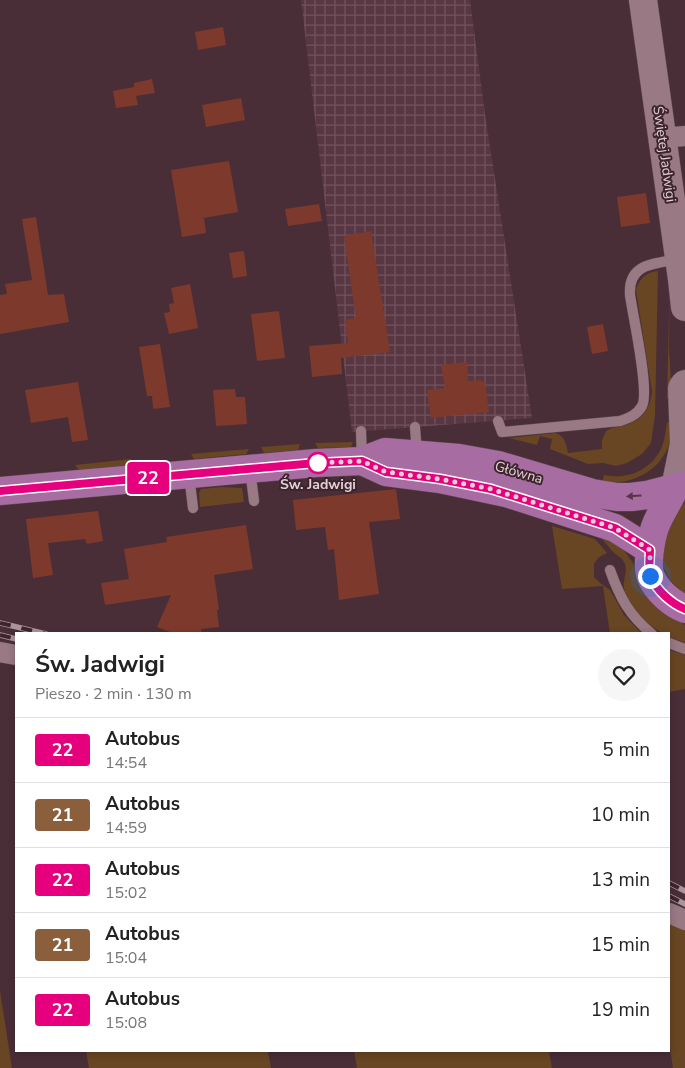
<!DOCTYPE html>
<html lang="pl">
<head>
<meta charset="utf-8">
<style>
  :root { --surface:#fff; --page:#f6f6f6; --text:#222; --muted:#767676; --line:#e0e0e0 }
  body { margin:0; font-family:"Nunito Sans",sans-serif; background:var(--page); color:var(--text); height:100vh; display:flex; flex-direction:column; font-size:19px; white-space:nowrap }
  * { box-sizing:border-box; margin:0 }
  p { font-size:16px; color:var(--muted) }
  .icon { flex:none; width:28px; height:28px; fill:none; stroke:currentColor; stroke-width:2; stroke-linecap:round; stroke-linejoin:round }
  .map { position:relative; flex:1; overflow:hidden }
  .sheet { position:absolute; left:15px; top:632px; width:655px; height:420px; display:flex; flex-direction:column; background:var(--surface); border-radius:0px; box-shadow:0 2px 8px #0003 }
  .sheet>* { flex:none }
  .badge { padding:0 10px; border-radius:4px; font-size:18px; line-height:32px }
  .you { position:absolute; width:25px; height:25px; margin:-12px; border:4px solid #fff; border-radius:50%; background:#1a73e8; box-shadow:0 0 0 8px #1a73e833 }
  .map>.badge { position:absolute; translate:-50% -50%; box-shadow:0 0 0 2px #fff }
  .round { display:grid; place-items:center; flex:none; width:52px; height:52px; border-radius:26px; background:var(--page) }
  .summary { display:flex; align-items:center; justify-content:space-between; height:85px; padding:0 20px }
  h1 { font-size:24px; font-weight:700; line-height:38px }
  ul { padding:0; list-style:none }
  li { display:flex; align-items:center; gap:15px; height:65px; padding:0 20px; border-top:1px solid var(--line) }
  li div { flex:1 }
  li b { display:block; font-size:19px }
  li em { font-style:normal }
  li .badge { min-width:55px; font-weight:700; text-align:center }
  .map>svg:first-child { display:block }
</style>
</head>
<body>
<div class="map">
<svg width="685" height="1068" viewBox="0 0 685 1068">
  <defs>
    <pattern id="industrial-grid" width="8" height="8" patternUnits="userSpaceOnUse" patternTransform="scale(1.25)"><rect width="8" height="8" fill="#593742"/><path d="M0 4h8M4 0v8" fill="none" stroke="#71535d"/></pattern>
  </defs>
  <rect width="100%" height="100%" fill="#492e37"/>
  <path fill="url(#industrial-grid)" d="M301 0H470L485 114 532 418 352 432Z"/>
  <path fill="#684523" d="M658 271 655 415 651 443 642 454 627 463 616 466 603 463 588 464 550 449 552 439 540 436 537 445 509 438 555 433C565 436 566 443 568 453L602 449V440L606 431C612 427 618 427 625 425 642 421 650 408 652 392L636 290C639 279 646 272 658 271Z
    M670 278 669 347 672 399H667Z
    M673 419C673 425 673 432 671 438 664 470 632 486 602 482L604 475C626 480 650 471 661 449 665 441 665 432 667 423Z
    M353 442 351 447 318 448 315 443Z
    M300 444 298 450 264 453 261 447Z
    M249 449 246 454 194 459 191 454Z
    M131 459 129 465 79 470 75 465Z
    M221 487 242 488 244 502 200 507 199 493 201 489Z
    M685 503V595L670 580 662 565 660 550 677 509Z
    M552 526 595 539 607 553 599 557 594 564V577L600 583 610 590 624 615 642 634H610L603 586 562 589Z
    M598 534 621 546 633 563 641 583 665 613 685 625V643L669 637V634C653 634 628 604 624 589 622 580 629 571 624 562 622 557 617 556 613 552 608 546 603 540 598 534Z
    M669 650 685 655V689L669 692Z
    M669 919 685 926V1068H673L669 1041Z
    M0 991 12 1068H0Z
    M86 1051H268L271 1068H89Z
    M354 1051H549L552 1068H357Z"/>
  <path fill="#7e392d" d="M223 27 226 45 198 50 195 32Z
    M152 79 155 93 136 96 138 105 116 108 113 91 134 87V83Z
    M241 98 245 120 206 127 202 105Z
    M229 161 238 212 204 218 206 233 182 237 171 170Z
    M646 193 650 223 621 227 617 197Z
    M319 204 322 221 288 226 285 209Z
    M36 217 48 295 64 294 69 322 0 334V295L7 294 5 284 32 280 22 219Z
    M371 231 390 352 341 358 342 374 312 377 309 346 348 343 345 320 356 318 344 236Z
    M244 251 247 276 233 278 229 253Z
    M190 284 198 328 169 334 164 313 170 312 169 304 174 303 171 288Z
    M279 311 285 358 257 361 251 314Z
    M603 324 608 351 592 354 587 327Z
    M160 344 170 407 153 409 152 396H147L139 347Z
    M467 362 468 381 481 380 485 383 489 412 431 418 427 390 445 388 441 365Z
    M78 382 88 440 72 442 68 417 31 423 25 390Z
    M235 389 236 397H245L247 424 216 426 213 390Z
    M396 489 400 519 369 522 379 594 339 600 334 549 328 550 325 527 296 530 293 500Z
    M98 511 103 541 87 544 85 539 48 543 53 575 33 578 26 519Z
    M246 525 253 569 214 575 219 609 217 610 219 627 201 629 202 634H175L157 627 171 595 105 605 101 583 129 579 124 549 167 542 166 537Z"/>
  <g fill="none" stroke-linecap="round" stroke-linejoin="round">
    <defs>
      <path id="lane" d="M498 421 502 432 620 421C629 418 637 415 642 406 650 391 633 317 630 295 628 263 654 264 679 259
        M415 427 417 454
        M361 431 362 460
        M250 469 254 501
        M189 475 193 508
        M610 570C620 598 629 615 652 634
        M669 643 685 649"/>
      <path id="street" d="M662 138 685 136
        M0 652 16 655
        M669 913 685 920"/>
      <path id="secondary" d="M643 0 682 279 685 307
        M675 488 684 444 682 388 685 384"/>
      <path id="primary" d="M362 461 386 472 440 479 506 493 615 528 650 550
        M675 488C669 501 660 513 655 527 651 539 646 566 651 577 657 591 672 604 685 609
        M0 491 316 463 362 461 385 452 459 458 498 465 592 493 617 497H631L647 495 685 485"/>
    </defs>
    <use href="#lane" stroke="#644d55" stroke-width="11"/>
    <use href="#street" stroke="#644d55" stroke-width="21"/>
    <use href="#secondary" stroke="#644d55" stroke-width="29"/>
    <use href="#primary" stroke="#644d55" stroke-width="29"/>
    <use href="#lane" stroke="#997983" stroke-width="10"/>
    <use href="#street" stroke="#997983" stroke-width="20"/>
    <use href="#secondary" stroke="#997983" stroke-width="28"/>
    <use href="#primary" stroke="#a76ca2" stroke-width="28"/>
    <defs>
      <path id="rail" d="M0 623 46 634
        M0 635 16 639
        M669 883 685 891
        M669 896 685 904"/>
    </defs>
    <use href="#rail" stroke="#ab959c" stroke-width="5.5"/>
    <use href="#rail" stroke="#3e242d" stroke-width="4" stroke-dasharray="11" stroke-linecap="butt"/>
  </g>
  <defs><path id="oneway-solid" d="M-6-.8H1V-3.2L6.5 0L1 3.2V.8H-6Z" transform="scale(1.25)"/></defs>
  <use fill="#58364a" href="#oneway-solid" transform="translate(634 496) rotate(176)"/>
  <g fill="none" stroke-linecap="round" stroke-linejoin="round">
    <defs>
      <path id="line" d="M0 491 316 463 362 461 386 472 440 479 491 489 615 528 650 550C650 558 648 570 651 577 657 591 672 604 685 609"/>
    </defs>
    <use href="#line" stroke="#fff" stroke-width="11"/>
    <use href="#line" stroke="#e6007e" stroke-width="8"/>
    <path stroke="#e2d0d6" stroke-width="5" stroke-dasharray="0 9" d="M318 463H316L362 461 386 472 440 479 491 489 615 528 650 550V576"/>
  </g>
  <circle fill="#fff" stroke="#e6007e" stroke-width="2.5" cx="318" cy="463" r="10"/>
  <g text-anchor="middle" stroke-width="4" stroke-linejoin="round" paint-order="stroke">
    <g font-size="14" fill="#e2d0d6" stroke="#3e242d">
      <text transform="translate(665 154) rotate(82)" y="5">Świętej Jadwigi</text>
      <text transform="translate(519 472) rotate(16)" y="5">Główna</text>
    </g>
    <g font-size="14" font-weight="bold" fill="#e2d0d6" stroke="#3e242d">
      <text x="318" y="489">Św. Jadwigi</text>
    </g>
  </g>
</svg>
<div class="you" style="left:650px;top:576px"></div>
<b class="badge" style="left:148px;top:478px;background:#e6007e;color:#fff">22</b>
<section class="sheet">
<div class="summary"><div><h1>Św. Jadwigi</h1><p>Pieszo · 2 min · 130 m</p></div><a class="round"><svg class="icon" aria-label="heart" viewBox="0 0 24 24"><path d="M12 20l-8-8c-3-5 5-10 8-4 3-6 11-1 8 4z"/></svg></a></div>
<ul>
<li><span class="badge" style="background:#e6007e;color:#fff">22</span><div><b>Autobus</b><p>14:54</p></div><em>5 min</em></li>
<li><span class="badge" style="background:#8b5e3c;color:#fff">21</span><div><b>Autobus</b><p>14:59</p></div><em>10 min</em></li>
<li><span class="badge" style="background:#e6007e;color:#fff">22</span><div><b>Autobus</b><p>15:02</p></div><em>13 min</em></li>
<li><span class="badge" style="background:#8b5e3c;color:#fff">21</span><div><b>Autobus</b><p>15:04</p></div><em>15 min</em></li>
<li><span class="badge" style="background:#e6007e;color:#fff">22</span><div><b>Autobus</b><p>15:08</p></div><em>19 min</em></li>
</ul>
</section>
</div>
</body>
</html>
